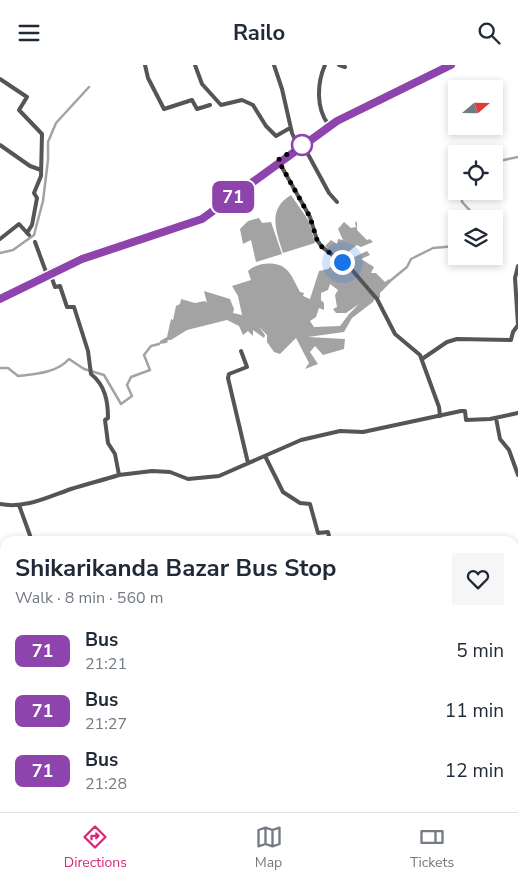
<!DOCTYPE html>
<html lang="en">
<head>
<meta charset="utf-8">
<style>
  :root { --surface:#fff; --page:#f6f6f7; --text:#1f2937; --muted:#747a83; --line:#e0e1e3; --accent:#db2777 }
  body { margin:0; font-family:"Nunito Sans",sans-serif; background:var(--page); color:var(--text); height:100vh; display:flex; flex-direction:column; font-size:19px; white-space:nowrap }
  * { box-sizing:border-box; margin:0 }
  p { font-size:16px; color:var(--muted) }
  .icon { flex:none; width:28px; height:28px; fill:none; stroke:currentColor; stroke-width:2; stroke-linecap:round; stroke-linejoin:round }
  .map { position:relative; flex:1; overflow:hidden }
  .side { position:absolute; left:0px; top:471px; width:519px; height:276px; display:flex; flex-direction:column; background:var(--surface); border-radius:15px 15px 0 0; box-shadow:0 2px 8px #0003 }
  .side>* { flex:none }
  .badge { padding:0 10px; border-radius:8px; font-size:18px; line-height:32px }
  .needle { width:32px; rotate:70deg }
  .fabs { position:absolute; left:448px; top:15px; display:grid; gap:10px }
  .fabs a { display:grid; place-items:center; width:55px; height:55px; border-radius:0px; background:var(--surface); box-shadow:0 2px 8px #0003; font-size:25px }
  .you { position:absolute; width:25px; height:25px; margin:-12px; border:4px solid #fff; border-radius:50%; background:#1a73e8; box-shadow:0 0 0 8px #1a73e833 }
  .map>.badge { position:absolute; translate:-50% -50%; box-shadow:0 0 0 2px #fff }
  .round { display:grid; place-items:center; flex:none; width:52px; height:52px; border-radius:0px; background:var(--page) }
  .summary { display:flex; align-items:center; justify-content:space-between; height:85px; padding:0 15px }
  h1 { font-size:24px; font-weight:700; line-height:38px }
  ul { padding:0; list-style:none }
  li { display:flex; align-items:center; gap:15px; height:60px; padding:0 15px }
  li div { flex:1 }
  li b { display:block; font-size:19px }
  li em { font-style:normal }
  li .badge { min-width:55px; font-weight:700; text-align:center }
  header { display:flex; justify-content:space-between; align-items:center; height:65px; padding:0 15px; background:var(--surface); font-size:22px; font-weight:700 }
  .tab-bar { display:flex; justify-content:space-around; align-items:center; height:70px; border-top:1px solid var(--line); background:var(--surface); font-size:14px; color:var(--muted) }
  .tab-bar a { display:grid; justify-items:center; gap:2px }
  .tab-bar .current { color:var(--accent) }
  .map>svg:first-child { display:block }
</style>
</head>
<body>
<header><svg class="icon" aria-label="menu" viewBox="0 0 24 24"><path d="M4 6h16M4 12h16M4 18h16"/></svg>Railo<svg class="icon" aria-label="search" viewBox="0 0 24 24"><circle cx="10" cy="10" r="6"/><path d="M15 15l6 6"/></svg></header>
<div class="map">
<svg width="518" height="747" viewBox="0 0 518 747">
  <rect width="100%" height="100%" fill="#fff"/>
  <path fill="#a3a3a3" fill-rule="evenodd" d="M291 130 309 156 315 178 283 188C276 166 267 144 291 130Z
    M259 153 262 158 271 157 282 189 256 197 251 175 243 179 240 164 248 156Z
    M357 156V165L367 175 370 174 373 177 361 182 357 180 347 188 348 195 367 186 370 190 361 194 374 202 371 208H376L385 217 389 214 391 217 380 228V233H375L373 237 352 253 344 267 308 272 345 274 344 284 323 290 315 281 310 287 318 299 305 304 309 298 296 273 280 289 274 287 267 277V270L259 262 265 270 264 273 253 265V271L248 266 243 270 239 261 227 255 187 265 171 275H168L167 278 159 279 160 276 167 272 171 254 173 255 176 241 180 239 181 234 195 238 205 236 207 238 204 226 230 234 234 244 233 248 242 250 238 231 232 221 251 215 248 206C257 197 279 195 288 206 293 212 296 220 300 227L304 228 303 231 310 234 319 206 328 204 338 195 325 181 331 175 337 179 338 174 343 175 338 164 344 157 351 163 356 162 355 158ZM330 219 338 225 335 230 337 242 333 244 336 248H346L359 239 349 249 340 261 314 262 310 256 316 252 319 243 324 245V238L321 235V228L328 225Z"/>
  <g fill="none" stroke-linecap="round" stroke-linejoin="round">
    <path stroke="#a3a3a3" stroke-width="2.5" d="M494 97 518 92
      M462 126V137L478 154
      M0 188 13 185 34 170 43 136 48 95V77L56 58 89 22
      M390 216 407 202 411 194 433 183 456 181
      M0 303H8L18 311C35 309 57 308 69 294L84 304 104 310 121 339 132 331 127 320 131 312 150 305 144 290 151 281 159 279"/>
    <defs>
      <path id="highway" d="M0 234 50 208 94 189 202 154 337 56 451 0"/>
    </defs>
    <use href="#highway" stroke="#dbdbdb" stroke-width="9"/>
    <path stroke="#555" stroke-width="4" d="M145 0 148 13 164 44 192 35 197 44 210 40
      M195 0 202 19 221 40 242 35 253 40 266 61 276 71 290 63
      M274 0 282 24 292 68 298 81
      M325 0C317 18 316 43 328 59
      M339 0 345 2
      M0 14 27 32 19 45 42 69 41 111 34 128 37 133 32 160 27 168
      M0 80 30 101 41 105
      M303 80 329 128 337 137
      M279 97 310 152 317 175 322 182 352 205 377 234 395 269 420 290 439 342 440 351
      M0 174 19 159 29 170
      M35 177 46 207
      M50 208 55 222 60 221 67 242H74L88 286 91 309C105 320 108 336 108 353L105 355 108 378 115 389 119 410 152 406 170 407 188 414 219 411 301 375 340 366 363 367 461 346H465L466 355 490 354 518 348
      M241 286 247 302 229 309 228 313 248 398
      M422 294 447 277 457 274 511 275 513 267 518 260 515 213 518 201
      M496 353 500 374 509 385 518 410
      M266 393 283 427 300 438 310 439 318 468 328 467 330 476
      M0 439C25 444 48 432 71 424 87 419 103 415 119 410
      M19 440 32 476
      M330 475 350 473 353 476
      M0 588 5 560
      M514 669 518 667
      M514 732 518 737
      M167 742 171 747
      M302 742 303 747
      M395 745 400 742
      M92 747V742
      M333 747V742"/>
    <use href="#highway" stroke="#000" stroke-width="6"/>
  </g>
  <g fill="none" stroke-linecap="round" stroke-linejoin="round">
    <defs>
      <path id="line" d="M0 234 82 194 202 154 337 56 451 0"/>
    </defs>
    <use href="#line" stroke="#fff" stroke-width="11"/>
    <use href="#line" stroke="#8e44ad" stroke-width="8"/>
    <path stroke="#000" stroke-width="5" stroke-dasharray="0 9" d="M302 80 278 95 310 152 317 175 322 182 342 197"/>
  </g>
  <circle fill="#fff" stroke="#8e44ad" stroke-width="2.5" cx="302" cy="80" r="10"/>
</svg>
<div class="fabs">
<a><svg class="needle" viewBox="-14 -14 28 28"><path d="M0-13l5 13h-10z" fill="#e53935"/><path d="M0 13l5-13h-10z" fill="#747a83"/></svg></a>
<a><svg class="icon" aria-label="locate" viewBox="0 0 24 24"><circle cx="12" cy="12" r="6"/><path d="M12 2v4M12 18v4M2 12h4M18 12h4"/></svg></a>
<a><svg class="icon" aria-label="layers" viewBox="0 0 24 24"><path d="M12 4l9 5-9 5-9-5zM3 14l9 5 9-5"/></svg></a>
</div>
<div class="you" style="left:342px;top:197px"></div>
<b class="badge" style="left:233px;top:132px;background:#8e44ad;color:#fff">71</b>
<section class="side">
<div class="summary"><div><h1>Shikarikanda Bazar Bus Stop</h1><p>Walk · 8 min · 560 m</p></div><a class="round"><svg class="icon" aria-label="heart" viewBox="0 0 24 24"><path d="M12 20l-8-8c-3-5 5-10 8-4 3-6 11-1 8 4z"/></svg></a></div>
<ul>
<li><span class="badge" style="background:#8e44ad;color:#fff">71</span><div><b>Bus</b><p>21:21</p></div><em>5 min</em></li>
<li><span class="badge" style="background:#8e44ad;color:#fff">71</span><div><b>Bus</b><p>21:27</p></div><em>11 min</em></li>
<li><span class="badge" style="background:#8e44ad;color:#fff">71</span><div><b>Bus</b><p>21:28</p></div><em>12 min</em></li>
</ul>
</section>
</div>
<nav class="tab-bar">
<a class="current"><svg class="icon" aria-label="directions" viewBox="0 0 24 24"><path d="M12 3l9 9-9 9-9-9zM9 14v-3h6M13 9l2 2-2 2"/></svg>Directions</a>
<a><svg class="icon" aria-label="map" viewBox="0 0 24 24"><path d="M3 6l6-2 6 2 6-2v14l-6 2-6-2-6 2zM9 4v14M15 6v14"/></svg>Map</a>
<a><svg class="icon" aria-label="tickets" viewBox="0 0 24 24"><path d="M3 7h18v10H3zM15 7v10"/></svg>Tickets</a>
</nav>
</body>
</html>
